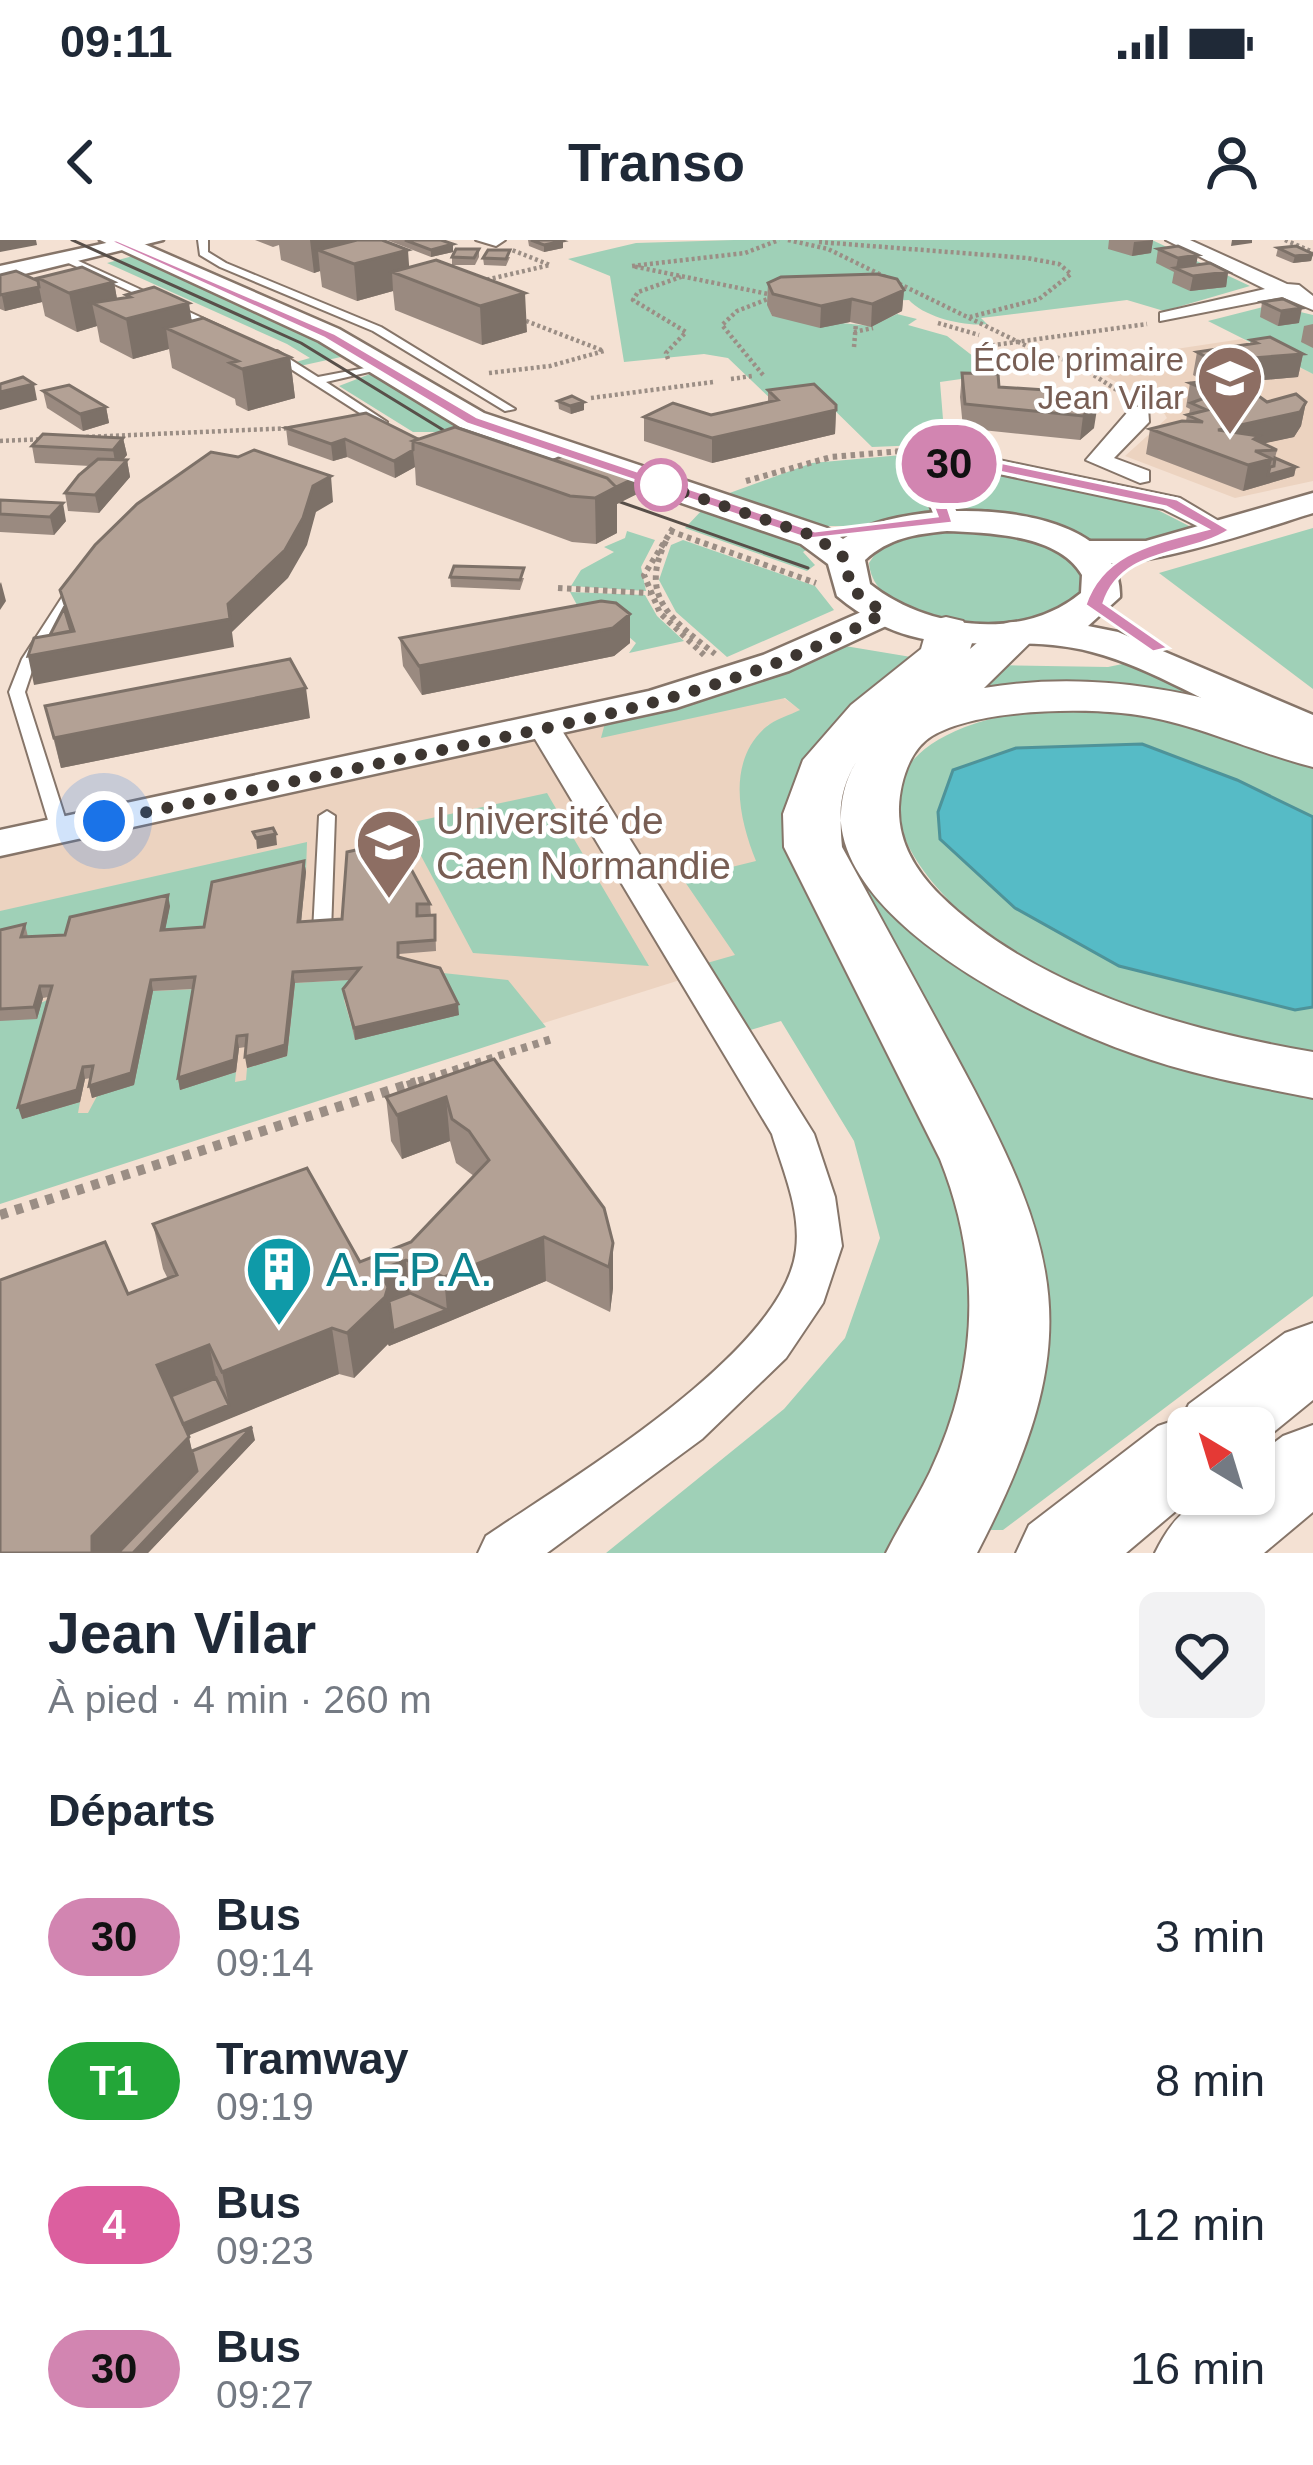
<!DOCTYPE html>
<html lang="fr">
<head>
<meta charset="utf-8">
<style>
  :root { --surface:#fff; --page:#f2f2f3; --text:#1f2937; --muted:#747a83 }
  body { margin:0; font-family:Arial,sans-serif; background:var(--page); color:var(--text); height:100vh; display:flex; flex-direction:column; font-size:45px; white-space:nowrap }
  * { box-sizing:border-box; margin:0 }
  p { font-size:39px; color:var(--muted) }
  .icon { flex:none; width:66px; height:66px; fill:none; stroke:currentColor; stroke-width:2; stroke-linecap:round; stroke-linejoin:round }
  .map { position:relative; height:1313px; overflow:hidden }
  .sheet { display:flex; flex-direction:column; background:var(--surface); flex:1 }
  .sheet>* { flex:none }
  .badge { padding:0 24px; border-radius:39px; font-size:42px; line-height:78px }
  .needle { width:78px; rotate:322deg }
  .fabs { position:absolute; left:1167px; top:1167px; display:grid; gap:24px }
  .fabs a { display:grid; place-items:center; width:108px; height:108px; border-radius:18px; background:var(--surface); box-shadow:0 3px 9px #0004; font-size:60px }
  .you { position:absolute; width:60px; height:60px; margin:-30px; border:9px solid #fff; border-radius:50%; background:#1a73e8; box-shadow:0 0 0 18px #1a73e833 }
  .map>.badge { position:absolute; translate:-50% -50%; box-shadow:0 0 0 6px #fff }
  h2 { padding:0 48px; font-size:45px; line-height:108px }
  .round { display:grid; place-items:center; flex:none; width:126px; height:126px; border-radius:18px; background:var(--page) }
  .overview { display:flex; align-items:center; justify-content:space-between; height:204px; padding:0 48px }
  h1 { font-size:57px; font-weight:700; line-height:90px }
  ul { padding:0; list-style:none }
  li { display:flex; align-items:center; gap:36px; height:144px; padding:0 48px }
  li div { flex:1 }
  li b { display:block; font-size:45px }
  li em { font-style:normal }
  li .badge { min-width:132px; font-weight:700; text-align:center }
  .status { display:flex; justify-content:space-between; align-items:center; height:84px; padding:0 60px; background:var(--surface); direction:ltr }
  .status svg { height:33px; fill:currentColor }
  header { display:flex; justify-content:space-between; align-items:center; height:156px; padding:0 48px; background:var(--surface); font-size:54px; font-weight:700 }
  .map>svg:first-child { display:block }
</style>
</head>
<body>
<div class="status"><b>09:11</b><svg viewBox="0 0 49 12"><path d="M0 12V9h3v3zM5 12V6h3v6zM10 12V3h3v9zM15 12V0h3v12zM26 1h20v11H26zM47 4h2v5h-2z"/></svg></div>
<header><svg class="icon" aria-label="back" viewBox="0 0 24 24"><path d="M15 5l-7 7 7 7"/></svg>Transo<svg class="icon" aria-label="person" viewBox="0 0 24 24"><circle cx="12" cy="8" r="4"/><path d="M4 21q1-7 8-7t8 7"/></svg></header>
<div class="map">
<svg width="1313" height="1313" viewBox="0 0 1313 1313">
  <rect width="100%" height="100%" fill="#f4e1d3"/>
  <path fill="#ecd3c0" d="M1242 99 1313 134V241L1235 258 1125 216 1167 178 1161 168 1083 123Z
    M768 447 801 470 768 485 745 519 800 702 0 955V617Z"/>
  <path fill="#9fd0b7" d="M734 0H1152L1250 46 1164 71 1127 60 981 78 987 84C965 87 924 77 909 60L768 65 772 76 871 86 897 74 917 79 908 85 947 96 996 134 940 142 945 204 872 207 822 158 776 164 728 118 704 114 624 122 610 36 568 19 636 3Z
    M133 16 350 115 300 126 296 122 310 118 287 104 107 23Z
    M1271 65 1313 75V134L1208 81Z
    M370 134 381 135 474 192H413L339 146Z
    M958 210 960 215 934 220 919 232 932 270 857 286H821L724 255 812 223Z
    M965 227 1140 261 1193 288 1120 306 1099 304 1054 283 956 268 943 242 946 235Z
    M704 268 814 305 803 312 815 325 807 331 685 288Z
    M1313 288V449L1159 333Z
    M928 290C961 291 1086 290 1085 342 1084 357 1069 368 1055 373 1008 392 874 387 869 323L879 308Z
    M627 291 655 300 641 327 646 351 571 346 581 330 614 312 604 307 625 298Z
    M683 300 815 346 834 370 727 417 676 372 659 340 671 305Z
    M570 352 645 355 657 376 684 401 629 413 636 403 621 390 584 378Z
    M845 406 923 419C847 473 776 506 789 613L937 894 966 969 977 1100 935 1234 884 1313H606L784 1169 845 1098 880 998 854 901 781 781 747 791 707 723 735 715 683 639 756 621C739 579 726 522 766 487 775 479 790 475 800 470L785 458 601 498 605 483 738 447Z
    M1132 422 1209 458 1139 449 977 458 994 425 1108 427Z
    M1128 468 1313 523V811C1215 798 1122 772 1034 725 951 681 813 546 965 487 1017 467 1073 469 1128 468Z
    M864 501 859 534 936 696 1313 844V1056L1003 1290H990L987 1279 1032 1129 843 637 830 556Z
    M547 553 551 560 649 726 473 713 404 584Z
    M307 602 306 632 214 653 206 698 24 709 27 696 0 702V671Z
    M443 733 508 740 546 787 0 964V781L54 757 23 878 80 862 78 873H88L153 751 197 749 181 849 236 832 235 842 246 840 247 828 287 816 295 743 361 739 344 760 356 800Z"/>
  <path fill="#56bbc6" stroke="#4e9399" stroke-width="3" d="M1142 504 1237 540 1313 577V767L1295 770 1119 726 1015 668 940 599 938 572 953 530 1016 508Z"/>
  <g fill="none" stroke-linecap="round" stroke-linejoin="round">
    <defs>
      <path id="service" d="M198 0H208V12L226 23 381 87 515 169 505 171 373 91 220 27 200 15Z
        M64 17H70L226 89 217 91 64 21Z
        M269 111H277L318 137 386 124V128L326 142 387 182 377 184 269 115Z
        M75 344 82 348 36 419 25 452 69 590 60 595 51 590 9 452 22 419 70 345Z
        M327 571 335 576 331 692 322 698 313 692 319 576Z"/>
      <path id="minor" d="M476 0H505L496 6Z
        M1166 0H1190L1287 44 1299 45 1313 56V70L1282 57 1160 81V73L1265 49Z
        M1132 167H1148L1149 182 1114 218 1149 231V241L1140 243 1086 220Z
        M966 213 1180 258 1234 290 1221 298 1163 269 966 227 942 237 960 280 947 288 938 285 918 237 929 221Z
        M545 480 561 489 814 894 835 957 842 1006 823 1063 786 1118 702 1199 547 1313H478L486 1296C568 1240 784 1113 796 1010 801 970 783 931 772 894L529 489Z"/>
      <path id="tertiary" d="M120 0H163L0 40V26Z
        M1313 253V273C1268 286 1095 350 1063 311L1080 301H1146Z
        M884 362 902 373 897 381 789 431 676 468 0 616V590L649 451 763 415Z"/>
      <path id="secondary" d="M100 0H135L339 89 484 173 827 288 843 299C903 254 1124 256 1120 357L1088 386 1118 392 1313 475V504C1236 485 1168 432 1092 412 997 387 928 432 837 356L828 324 801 304 460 187 319 101ZM947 291C989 293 1058 294 1082 335L1081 353C1023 402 926 389 870 344L865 320C889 298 915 294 947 291Z"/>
      <path id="trunk" d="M946 377 963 381 973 400 970 409C992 391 1002 376 1032 384L1039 394 984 448C1098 429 1206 452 1313 492V527C1248 511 1189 479 1121 473 1071 468 976 470 932 496 909 510 900 543 899 567 898 602 915 630 940 655 1036 749 1185 790 1313 812V858C1253 846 1192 835 1134 814 1038 781 766 653 860 516 840 545 839 573 842 607 880 676 918 746 956 816 1065 1017 1087 1101 977 1313H886C900 1285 917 1259 930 1232 979 1129 982 1024 940 919L784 607 783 574 803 520 851 465 921 409 929 381Z
        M1313 1083V1160L1254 1208V1188H1188V1254H1196L1126 1313H1016L1029 1285 1158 1186 1182 1178 1189 1164 1285 1093Z
        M1313 1185V1272L1264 1313H1155C1179 1264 1202 1254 1254 1254V1218L1283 1196Z"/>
    </defs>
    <use href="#service" stroke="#867569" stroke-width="4"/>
    <use href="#minor" stroke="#867569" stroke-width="4"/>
    <use href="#tertiary" stroke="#867569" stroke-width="5"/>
    <use href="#secondary" stroke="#867569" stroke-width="5"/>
    <use href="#trunk" stroke="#867569" stroke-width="4"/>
    <path stroke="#9b8e85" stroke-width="4.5" stroke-dasharray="3 3" stroke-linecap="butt" d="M788 0 828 9 1039 112 1075 123 1123 154
      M1285 0 1313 12
      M819 2 1027 18 1059 24 1071 34 1039 59 970 77
      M481 41 550 25 512 10
      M773 55 632 26 745 13 779 0
      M938 83 979 95
      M854 92 873 88
      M854 107 856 83
      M980 107 1147 84
      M668 119 666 113 686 92 633 60 638 52 681 37
      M489 133 550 126 604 111 521 79
      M763 135 722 85 737 71 773 57
      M731 139 752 136
      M591 158 713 142
      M86 197 293 188
      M0 201 47 199
      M895 212 914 210"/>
    <path stroke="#9b8e85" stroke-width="6" stroke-dasharray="4.5 4.5" stroke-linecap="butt" d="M746 241 831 217 914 210
      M673 288 644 335 660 373 704 415
      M670 291 816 343
      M666 301C638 357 672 380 715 414
      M558 348 649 353"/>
    <path stroke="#9b8e85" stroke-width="8" stroke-dasharray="6 6" stroke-linecap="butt" d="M407 845 555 798"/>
    <path stroke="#9b8e85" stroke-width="10" stroke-dasharray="8 8" stroke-linecap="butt" d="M0 975 416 842"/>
    <use href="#service" fill="#fff" fill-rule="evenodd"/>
    <use href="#minor" fill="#fff" fill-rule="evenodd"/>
    <use href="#tertiary" fill="#fff" fill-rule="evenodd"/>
    <use href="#secondary" fill="#fff" fill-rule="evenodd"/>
    <use href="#trunk" fill="#fff" fill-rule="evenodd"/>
    <path stroke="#584f49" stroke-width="3" d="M72 0 301 103 471 207
      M589 251 808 328"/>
  </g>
  <path fill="#9a8a80" d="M255 0H382L409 27 527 92 482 105 395 70 393 51 357 61 322 47 320 31 314 33 281 20 279 5 273 7Z
    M387 0H441L453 4V12L431 17Z
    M528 0H560L563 8 544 12 529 6Z
    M1109 0H1153L1151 13 1132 16 1108 9Z
    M1278 8 1313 14 1311 21 1293 23 1276 16Z
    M479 9V17L475 25H452V17Z
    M1158 9 1198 15 1196 25 1228 32 1226 47 1190 51 1172 43 1174 32 1156 23Z
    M510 17 506 26 484 25 483 18Z
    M0 35 38 41V38L114 42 117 59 126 57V55L290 117 295 158 248 171 236 165 235 159 172 128 169 109 133 119 100 102 97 86 77 92 45 76 42 62 5 71 0 69Z
    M768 43 904 50 902 71 871 87 850 82 820 88 772 76 767 65Z
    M1283 59 1299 83 1278 86 1260 77 1262 62Z
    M1313 84V108L1301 102 1304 86Z
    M1251 100 1303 114 1298 137 1252 141 1256 154 1267 162H1306L1301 186 1294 197 1264 203 1277 210 1275 218 1296 227 1294 236 1243 251 1146 214 1150 189 1186 181 1187 175 1189 174 1190 169 1186 167 1190 143 1204 141 1193 135 1197 112 1250 104Z
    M962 133 999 147 1061 151 1094 188 1080 200 963 188 960 157Z
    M768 150 836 170 835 194 712 223 644 201V177L711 175 768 162Z
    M43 151 106 167 109 183 83 191 47 168Z
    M558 161 584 162V170L571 174 559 169Z
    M286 188 418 199 641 252 617 264V293L596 304 572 302 416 245 415 227 395 238 347 217 333 221 288 205Z
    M123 198 127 215 123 220H127L130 237 99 273 68 271 65 253 90 226 35 223 32 206Z
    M0 260 66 281 54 295 0 292Z
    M450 337 524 338 520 350 451 347Z
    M630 374V403L614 416 422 455 403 426 400 398Z
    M45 466 310 478 61 528Z
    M347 612 430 664 431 675H435L436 711 399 714V717L459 775 355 800 343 749 350 740 295 743 287 816 247 828 246 807 239 808 236 832 180 850 178 838 193 749 153 751 134 845 92 858 89 846 91 838 85 839 80 862 22 879 48 757 43 758 37 779 0 781V690L25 684 28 697 65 695 170 666 165 689 204 687 304 621 306 632 301 682 342 679Z
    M494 819 613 1003V1048L610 1072 546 1041 389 1106 388 1104 354 1138 339 1134 188 1195 192 1211 255 1200 148 1313H0L128 1054 168 1039 163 1029 153 984 360 1022 411 1002 474 936 456 923 450 901 402 919 391 901 386 857Z"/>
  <path fill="#7d7168" d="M0 0H36L37 5 0 12Z
    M310 0H356L318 10 320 31 314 33Z
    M1153 0 1151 13 1132 16 1134 2Z
    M1232 0H1252V3L1231 6Z
    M563 1V8L544 12V5Z
    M453 4V12L431 17V10Z
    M408 10 410 39 392 32 393 51 357 61 354 24Z
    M1313 14 1311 21 1293 23 1295 16Z
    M1198 15 1195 30 1176 28 1178 18Z
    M1228 32 1226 47 1190 51 1193 36Z
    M114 42 120 76 92 63 97 86 77 92 69 53Z
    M39 47 42 62 5 71 2 56Z
    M904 50 902 71 871 87 872 64Z
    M525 53 527 92 482 105 480 66Z
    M852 59 850 82 820 88 821 66Z
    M189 63 195 102 166 88 169 109 133 119 126 79Z
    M1302 68 1299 83 1278 86 1281 71Z
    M1303 114 1298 137 1210 145 1214 121Z
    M290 117 295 158 248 171 242 129Z
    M34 144 37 160 0 170V152Z
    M584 162V170L571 174 570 166Z
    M1306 162 1301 186 1294 197 1257 205 1218 190Z
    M1098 163 1094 188 1080 200 1083 176Z
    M106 167 109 183 83 191 80 174Z
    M836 170 835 194 712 223V198Z
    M123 198 127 215 116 227 113 210Z
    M345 199 347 217 333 221 331 204Z
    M413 210 415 227 395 238 394 221Z
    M1272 219 1268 235 1296 227 1294 236 1243 251 1248 225Z
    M127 220 130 237 99 273 95 255Z
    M641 235V252L617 264V293L596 304 595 258Z
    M331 236 333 262 316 272 307 305 288 338 232 392 234 407 34 445 28 416 228 364 313 246Z
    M63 263 66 281 54 295 50 277Z
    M1 342 6 361 0 370V344Z
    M630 374V403L614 416 422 455 419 426Z
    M306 448 310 478 61 528 54 498Z
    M276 594 277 605 257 609 256 598Z
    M304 621 306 632 300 693 298 682Z
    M168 655 170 666 163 701 161 690Z
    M293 732 295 743 287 816 247 828 245 817Z
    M151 740 153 751 134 845 92 858 89 846Z
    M40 746 43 758 37 779 34 767Z
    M458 764 459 775 355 800 354 788Z
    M237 796 239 808 236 832 180 850 178 838Z
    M83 827 85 839 80 862 22 879 18 867Z
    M446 857 450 901 402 919 397 875Z
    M544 997 546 1041 448 1082 444 1037Z
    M613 1003V1048L610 1072 609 1027Z
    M406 1020 411 1065 447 1070 448 1082 389 1106 388 1104 354 1138 347 1093 379 1030Z
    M332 1088 339 1134 180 1199 177 1186 229 1165 222 1132Z
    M209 1105 219 1150 170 1170 157 1125Z
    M252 1187 255 1200 148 1313H133Z
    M189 1197 199 1243 133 1313H92V1296Z"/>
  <path fill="#b3a195" stroke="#7d7168" stroke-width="3" d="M357 0H382L408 10 354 24 318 10Z
    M405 0H441L453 4 431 10Z
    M531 0H560L563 1 544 5Z
    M1178 6 1198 15 1178 18 1158 9Z
    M1296 6 1313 14 1295 16 1278 8Z
    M456 9H479L474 18 452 17Z
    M488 10H510L506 19 483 18Z
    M436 20 525 53 480 66 392 32Z
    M1210 23 1228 32 1193 36 1175 28Z
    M82 27 114 42 69 53 38 38Z
    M16 31 38 41 39 47 0 55V35Z
    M877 34 897 39 904 50 872 64 852 59 821 66 773 54 768 43 781 37Z
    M154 47 189 63 126 79 92 63 130 57 126 55Z
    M1283 59 1302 68 1281 71 1262 62Z
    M203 78 290 117 242 129 230 123 238 121 166 88Z
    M1270 97 1303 114 1214 121 1197 112 1257 103 1251 100Z
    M962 133 998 134 999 147 1061 151 1096 158 1098 163 1083 176 965 164Z
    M23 137 34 144 0 152V144Z
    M1242 137 1258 144 1246 147 1267 162 1296 154 1306 162 1300 172 1218 190 1259 196 1254 199 1277 210 1255 211 1272 219 1248 225 1150 189 1182 181 1203 182 1187 175 1207 170 1191 163 1216 154 1190 143Z
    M814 144 836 165V170L712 198 644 177 673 163 711 175 778 160 768 150Z
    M69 145 106 167 80 174 43 151Z
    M572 156 584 162 570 166 558 161Z
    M366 173 418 199 413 201V210L394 221 345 199 331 204 286 188Z
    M455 187 607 238 616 247 595 258 570 256 413 201Z
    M43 194 123 198 113 210 32 206Z
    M254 210 331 236 313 246 303 278 285 310 228 364 230 379 28 416 34 398 74 391 60 350 95 305 137 264 211 212 238 217Z
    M573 211 641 235 616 247 607 238 554 220Z
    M1275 218 1296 227 1268 235 1270 227 1274 226Z
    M98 219 127 220 95 255 65 253 79 235Z
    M0 260 63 263 50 277 0 274Z
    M454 326 524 328 520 340 450 337Z
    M601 361 616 363 630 374 613 388 419 426 400 398Z
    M64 368 71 391 50 395Z
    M290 419 306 448 54 498 45 466Z
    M273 588 276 594 256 598 253 592Z
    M396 601 430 664H417V676L435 675V700L398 703V717L440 728 458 764 354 788 343 749 360 728 293 732 285 805 245 817 247 795 237 796 234 820 178 838 195 737 151 740 131 833 89 846 93 826 83 827 77 850 18 867 52 746H40L34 767 0 769V690L25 684 21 697 65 695 70 677 168 655 161 690 204 687 212 642 304 621 298 682 342 679 347 612Z
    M494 819 604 968 613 1003 609 1027 544 997 444 1037 406 1020 379 1030 388 1047 385 1057 347 1093 332 1088 222 1132 209 1105 157 1125 189 1197 92 1296V1313H0V1040L105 1002 128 1054 177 1035 153 984 307 928 360 1022 411 1002 489 920 469 891 452 879 446 857 397 875 386 857Z
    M410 1053 447 1070 393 1091 389 1061Z
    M216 1138 229 1165 183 1184 171 1156Z
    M252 1187 133 1313H118L197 1231 192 1211Z"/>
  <path fill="#d285b1" stroke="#fff" stroke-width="3" d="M107 0H117L334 93 477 177 815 291 937 276 922 237 933 223 966 215 1177 259 1230 290C1189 317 1122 307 1104 363L1169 408 1153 412 1085 365C1103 311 1156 303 1207 289L1166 267 966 225 944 230 938 237 953 283 808 299 467 184 324 98Z"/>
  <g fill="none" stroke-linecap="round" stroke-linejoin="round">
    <path stroke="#3d3631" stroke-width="12" stroke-dasharray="0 21.6" d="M104 581C219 557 335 533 451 508 597 478 752 447 884 373L850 348 846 319 814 296 661 245"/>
  </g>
  <defs>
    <symbol id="school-pin" viewBox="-11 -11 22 30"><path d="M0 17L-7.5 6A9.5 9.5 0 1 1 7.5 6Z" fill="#8d6e63" stroke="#fff"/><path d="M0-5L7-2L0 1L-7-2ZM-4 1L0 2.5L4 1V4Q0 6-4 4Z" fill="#fff"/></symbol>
    <symbol id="university-pin" viewBox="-11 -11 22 30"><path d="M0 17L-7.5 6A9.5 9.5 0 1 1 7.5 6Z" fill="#8d6e63" stroke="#fff"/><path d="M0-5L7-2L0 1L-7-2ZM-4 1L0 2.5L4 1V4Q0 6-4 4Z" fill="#fff"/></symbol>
    <symbol id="building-pin" viewBox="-11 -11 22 30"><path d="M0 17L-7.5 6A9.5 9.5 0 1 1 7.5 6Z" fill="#0f9aa8" stroke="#fff"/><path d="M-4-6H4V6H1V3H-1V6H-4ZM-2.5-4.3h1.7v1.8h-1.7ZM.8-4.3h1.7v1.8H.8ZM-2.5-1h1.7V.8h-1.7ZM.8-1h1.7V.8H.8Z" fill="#fff"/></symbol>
  </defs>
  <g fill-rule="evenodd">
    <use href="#school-pin" x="1192" y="100" width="76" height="104"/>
    <use href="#university-pin" x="351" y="564" width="76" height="104"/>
    <use href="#building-pin" x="241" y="991" width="76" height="104"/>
  </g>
  <circle fill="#fff" stroke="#d285b1" stroke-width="6" cx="661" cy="245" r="24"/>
  <g text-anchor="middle" stroke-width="9" stroke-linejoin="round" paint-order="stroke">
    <g font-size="33" fill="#785e54" stroke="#fff" text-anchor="end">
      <text x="1184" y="131">École primaire<tspan x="1184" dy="38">Jean Vilar</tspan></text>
    </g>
    <g font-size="39" fill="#785e54" stroke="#fff" text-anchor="start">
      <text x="436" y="594">Université de<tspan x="436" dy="45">Caen Normandie</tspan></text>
    </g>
    <g font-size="48" fill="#0d838f" stroke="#fff" text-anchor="start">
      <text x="326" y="1046">A.F.P.A.</text>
    </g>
  </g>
</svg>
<div class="fabs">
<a><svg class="needle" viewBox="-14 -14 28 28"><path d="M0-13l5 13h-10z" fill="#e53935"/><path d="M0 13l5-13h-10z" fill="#747a83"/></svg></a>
</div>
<div class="you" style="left:104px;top:581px"></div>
<b class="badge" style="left:949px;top:224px;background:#d285b1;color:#111">30</b>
</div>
<section class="sheet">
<div class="overview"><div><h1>Jean Vilar</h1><p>À pied · 4 min · 260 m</p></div><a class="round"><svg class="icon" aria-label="heart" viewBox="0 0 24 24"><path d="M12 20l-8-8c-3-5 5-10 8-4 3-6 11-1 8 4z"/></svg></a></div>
<h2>Départs</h2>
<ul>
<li><span class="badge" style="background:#d285b1;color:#111">30</span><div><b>Bus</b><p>09:14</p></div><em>3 min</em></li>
<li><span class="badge" style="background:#23a638;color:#fff">T1</span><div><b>Tramway</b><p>09:19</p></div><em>8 min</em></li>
<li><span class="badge" style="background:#dc5f9f;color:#fff">4</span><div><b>Bus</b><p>09:23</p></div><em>12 min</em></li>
<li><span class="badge" style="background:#d285b1;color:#111">30</span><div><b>Bus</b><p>09:27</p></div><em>16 min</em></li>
</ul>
</section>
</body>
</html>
